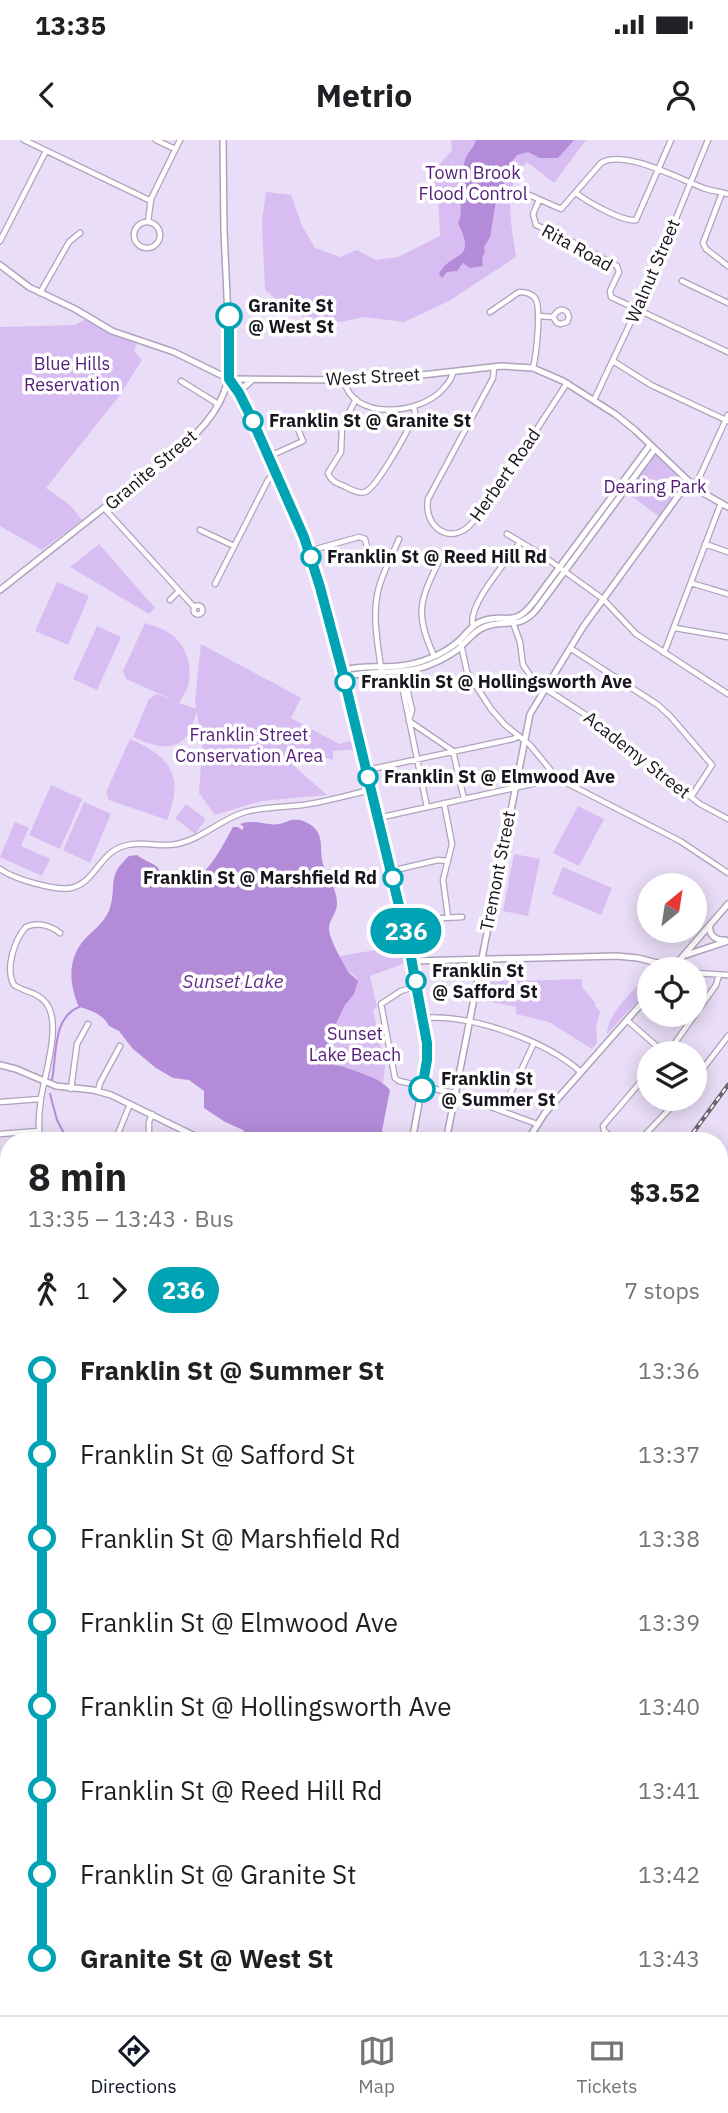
<!DOCTYPE html>
<html lang="en">
<head>
<meta charset="utf-8">
<style>
  :root { --surface:#fff; --page:#f6f6f6; --text:#202124; --muted:#757577; --line:#e0e0e0; --accent:#111827 }
  body { margin:0; font-family:"IBM Plex Sans",sans-serif; background:var(--page); color:var(--text); height:100vh; display:flex; flex-direction:column; font-size:26px; white-space:nowrap }
  * { box-sizing:border-box; margin:0 }
  p { font-size:23px; color:var(--muted) }
  .icon { flex:none; width:38px; height:38px; fill:none; stroke:currentColor; stroke-width:2; stroke-linecap:round; stroke-linejoin:round }
  .map { position:relative; flex:1; overflow:hidden }
  .drawer { position:absolute; left:0px; top:992px; width:728px; height:884px; display:flex; flex-direction:column; background:var(--surface); border-radius:28px 28px 0 0; box-shadow:0 4px 18px #0003 }
  .drawer>* { flex:none }
  .badge { padding:0 14px; border-radius:23px; font-size:24px; line-height:46px }
  .needle { width:46px; rotate:30deg }
  .buttons { position:absolute; left:637px; top:733px; display:grid; gap:14px }
  .buttons a { display:grid; place-items:center; width:70px; height:70px; border-radius:50%; background:var(--surface); box-shadow:0 4px 18px #0003; font-size:35px }
  .map>.badge { position:absolute; translate:-50% -50%; box-shadow:0 0 0 4px #fff }
  .legs { display:flex; align-items:center; gap:10px; height:77px; padding:0 28px; font-size:23px }
  .legs p { margin-inline-start:auto }
  .headline { display:flex; align-items:center; justify-content:space-between; height:119px; padding:0 28px }
  h1 { font-size:38px; font-weight:700; line-height:52px }
  ul { padding:0 28px; list-style:none }
  li { display:flex; align-items:center; gap:24px; height:84px; font-size:26px }
  li i { display:grid; place-items:center; width:10px; height:100%; margin:0 9px; background:currentColor }
  li i::after { content:''; width:18px; height:18px; margin:-9px; border:5px solid; border-radius:50%; background:var(--surface) }
  li p { margin-inline-start:auto }
  li:first-child i { background:linear-gradient(#0000 50%,currentColor 0) }
  li:last-child i { background:linear-gradient(currentColor 50%,#0000 0) }
  .status { display:flex; justify-content:space-between; align-items:center; height:49px; padding:0 35px; background:var(--surface); direction:ltr }
  .status svg { height:19px; fill:currentColor }
  header { display:flex; justify-content:space-between; align-items:center; height:91px; padding:0 28px; background:var(--surface); font-size:32px; font-weight:700 }
  .menu { display:flex; justify-content:space-around; align-items:center; height:98px; border-top:2px solid var(--line); background:var(--surface); font-size:19px; color:var(--muted) }
  .menu a { display:grid; justify-items:center; gap:4px }
  .menu .on { color:var(--accent) }
  .map>svg:first-child { display:block }
</style>
</head>
<body>
<div class="status"><b>13:35</b><svg viewBox="0 0 49 12"><path d="M0 12V9h3v3zM5 12V6h3v6zM10 12V3h3v9zM15 12V0h3v12zM26 1h20v11H26zM47 4h2v5h-2z"/></svg></div>
<header><svg class="icon" aria-label="back" viewBox="0 0 24 24"><path d="M15 5l-7 7 7 7"/></svg>Metrio<svg class="icon" aria-label="person" viewBox="0 0 24 24"><circle cx="12" cy="8" r="4"/><path d="M4 21q1-7 8-7t8 7"/></svg></header>
<div class="map">
<svg width="728" height="1875" viewBox="0 0 728 1875">
  <rect width="100%" height="100%" fill="#eaddf7"/>
  <path fill="#d7bdf1" d="M451 0H586L554 43 527 22C501 45 512 86 516 117L449 161 404 182 364 177 340 182 302 176 282 164 265 150 262 82 266 52 291 55 302 86 315 108 340 117 357 110 376 120 398 117 440 96 439 71 433 32 452 10Z
    M86 179 110 194 137 204 134 211 142 220 120 255 46 348 71 366 82 380 42 410 0 386V187L75 185Z
    M654 314 684 342 660 377 625 351Z
    M99 404 155 468 149 474 70 427Z
    M57 442 89 456 68 505 35 491Z
    M145 483C154 486 163 489 171 494 187 506 194 530 187 549 185 553 181 559 179 563L196 569 195 561 201 504 301 558 291 578 339 604 355 600 357 609 333 611V620L299 609 293 625 327 655 261 661 215 675 199 653 202 608 197 572C194 578 192 587 189 593 175 615 151 605 133 597L149 559 157 554 178 562 126 539 123 531Z
    M97 486 121 497 97 550 73 539Z
    M130 599C172 617 184 637 167 680L109 660 106 652Z
    M51 645 82 659 60 709 29 695Z
    M84 662 111 674 90 723 63 710Z
    M186 664 206 679 195 694 175 678Z
    M578 666 604 679 579 726 553 713Z
    M15 682 29 688 21 706 50 719 42 736 0 717Z
    M514 714 540 719 528 776 503 771Z
    M563 727 612 748 601 775 552 754Z
    M405 805 408 822 370 836 377 867 373 870 385 927 383 943 344 928 329 924 328 918 332 892 345 865 354 854 357 838 346 829 340 816Z
    M649 833V848L607 894C608 871 634 851 649 833Z
    M582 839V847L596 864 595 866 600 871 596 887 597 903 592 909 549 882 516 874V867L477 859 480 842Z
    M5 1176 9 1177V1498H0V1178Z
    M719 1528 728 1529V1625L719 1613Z"/>
  <path fill="#b48bd8" d="M476 0H574L558 18H540L528 12 517 15 510 24 505 42 497 55 490 97 484 107 485 112 482 118 483 126 470 128 463 123 457 131 447 132 442 138 439 134C451 110 478 123 458 83 462 75 461 69 460 60 459 50 462 30 465 20 467 12 474 9 476 0Z
    M291 680C300 679 303 680 311 685 325 695 319 709 323 724 327 738 337 748 337 764 337 774 328 780 329 790 331 803 341 818 347 830 349 834 355 837 358 841L354 854 345 865 332 892 328 922C333 926 337 925 344 927 359 933 379 937 390 950L380 1001H250L243 990 225 982 204 968V951L189 940 173 938 156 928 133 909 119 891 109 886C104 875 91 870 79 867 69 844 67 820 84 800 93 790 103 784 109 771 118 746 105 738 129 716L137 715C143 720 150 722 156 726 161 730 161 735 167 739 199 758 221 708 233 687H238L242 690 244 687 240 684C260 677 269 691 291 680Z"/>
  <g fill="none" stroke-linecap="round" stroke-linejoin="round">
    <path stroke="#b48bd8" stroke-width="2" d="M52 940C57 915 52 878 79 867
      M50 954 57 980 68 1001
      M719 1200 728 1199"/>
    <defs>
      <path id="minor" d="M24 0 151 61
        M156 0 175 9
        M576 53C588 62 622 82 636 80L671 0
        M722 53 703 103 706 109 728 126
        M527 54 561 69 601 23C624 8 683 41 706 49 713 51 721 52 728 54
        M539 60 533 74 536 85 571 101 617 126 619 132 610 151 611 157 728 212
        M148 82 151 59 180 0
        M134 95a13 13 0 1 1 26 0a13 13 0 1 1-26 0Z
        M0 101 46 11
        M682 141 728 163
        M40 153 69 102 80 93
        M490 172 519 152C526 152 531 153 535 158 542 167 536 216 533 228
        M538 176 553 177 557 183 561 184 567 182 569 177 567 172C561 167 557 171 553 177
        M613 221 651 245 728 281
        M494 227 493 238 428 359C423 387 451 407 472 383L533 295 567 243
        M344 240C352 281 419 275 442 250 447 244 452 240 453 232
        M181 241 218 264
        M356 259 342 286 341 312 328 333C331 341 336 343 344 346 350 349 358 354 365 352 376 349 408 291 413 278 416 273 415 273 414 268
        M594 260 652 137 708 0
        M268 317 303 301 295 282
        M693 345 699 338 728 275
        M104 368 194 467
        M200 390 234 406
        M507 394 542 415 603 459 636 494 728 554
        M705 404 728 412
        M309 411 359 397 365 399 367 407
        M691 443 728 454
        M215 444 268 340 276 332
        M170 460 178 452
        M193.5 470a4.5 4.5 0 1 1 9 0a4.5 4.5 0 1 1-9 0Z
        M512 480 520 502 523 525 535 542 586 575 700 664 728 679
        M473 486C467 464 508 421 520 402
        M675 488 728 497
        M461 504 467 532 491 569 505 585 530 605 557 638 680 701 728 733
        M570 508 658 565 671 577 712 625 691 657
        M664 513 721 363
        M434 516C415 474 419 462 439 421
        M381 529C378 504 372 477 378 451 382 433 392 416 399 399
        M399 531 427 667
        M403 531 412 570 409 580
        M409 581 453 611 464 659
        M367 630 513 599 519 596
        M444 663 452 704 443 740 448 777
        M378 678 514 648 549 640 555 636
        M0 729C14 739 55 751 71 748 95 743 99 713 124 706 142 700 160 708 177 704 202 699 221 679 245 672 263 667 284 667 303 665 326 662 348 655 371 650
        M391 731 438 720 448 721
        M403 780 462 777
        M673 827 682 830
        M695 833 728 835
        M417 846 401 851 381 864 395 938 399 941 453 953 537 984
        M422 878C472 874 544 900 581 932
        M627 880 661 910
        M670 910 716 845 719 835
        M660 914 661 910 665 908 670 910 671 914
        M695 939 728 896
        M71 949 77 904 88 884
        M98 951 100 943 120 906
        M0 962 41 959
        M502 971 534 903
        M0 994 39 991
        M40 1001C38 987 39 972 41 958 45 933 62 883 46 863 38 852 24 852 14 845 5 829 14 800 26 787 37 782 50 785 60 793
        M115 1001 130 964
        M149 1001V982L152 974
        M618 1001 604 991 603 986 649 932
        M639 1001 679 959
        M0 1029 9 1026
        M0 1036 4 1038 9 1037
        M0 1058 9 1057
        M0 1102 9 1101
        M0 1132 9 1131
        M6 1590 9 1577
        M77 1867 85 1875
        M145 1867 153 1875
        M213 1867 221 1875
        M281 1867 289 1875
        M350 1867 361 1875
        M0 1868 7 1875
        M39 1875 46 1867
        M122 1875 129 1867
        M319 1875 322 1867
        M466 1875 471 1867
        M542 1875 545 1867"/>
      <path id="tertiary" d="M229 239 344 240 404 237 501 226 533 228 563 241 615 274 636 291 698 350 728 367
        M241 256 243 248 251 241
        M342 530C371 523 396 532 428 519 439 515 451 508 460 500 467 493 471 486 480 482 504 471 512 490 533 463L650 305
        M344 537C372 529 401 536 429 525 439 521 449 516 457 510 467 502 474 490 487 486 507 479 519 490 536 470L655 309
        M446 1001 530 574 583 487 689 341
        M719 1272 728 1263
        M719 1525 728 1527"/>
      <path id="secondary" d="M0 125 29 147 75 169 112 191 174 212 229 239
        M229 239 239 253 251 277 307 405 331 489 391 731 409 807 427 907 426 925 412 1001
        M230 242 247 279 254 289
        M0 450 186 303C210 282 230 254 230 221L224 91 223 0
        M710 785C708 795 716 801 725 800
        M686 815 728 801
        M412 821 616 816 638 818 673 827
        M671 830 728 764
        M0 925 16 929 56 946 93 950 111 955 205 1001
        M527 1001 545 973 649 855
        M719 1138H728
        M0 1706 9 1697
        M719 1792 728 1818"/>
    </defs>
    <use href="#minor" stroke="#afa3bb" stroke-width="7"/>
    <use href="#tertiary" stroke="#afa3bb" stroke-width="8"/>
    <use href="#secondary" stroke="#afa3bb" stroke-width="8"/>
    <use href="#minor" stroke="#fff" stroke-width="4.5"/>
    <use href="#tertiary" stroke="#fff" stroke-width="5"/>
    <use href="#secondary" stroke="#fff" stroke-width="5"/>
    <defs>
      <path id="rail" d="M687 1001 728 945
        M719 1621 728 1632
        M0 1740 9 1735"/>
    </defs>
    <use href="#rail" stroke="#6c6574" stroke-width="4.5"/>
    <use href="#rail" stroke="#fff" stroke-width="2" stroke-dasharray="5" stroke-linecap="butt"/>
  </g>
  <g fill="none" stroke-linecap="round" stroke-linejoin="round">
    <defs>
      <path id="line-1" d="M229 176V239L239 253 251 277 304 397 320 447 342 530 409 807 427 903V920L422 949"/>
    </defs>
    <use href="#line-1" stroke="#fff" stroke-width="16"/>
    <use href="#line-1" stroke="#00a3b4" stroke-width="10"/>
  </g>
  <g fill="#fff" stroke="#00a3b4" stroke-width="3.5">
    <circle cx="229" cy="176" r="12"/>
    <circle cx="253" cy="281" r="9"/>
    <circle cx="311" cy="417" r="9"/>
    <circle cx="345" cy="542" r="9"/>
    <circle cx="368" cy="637" r="9"/>
    <circle cx="393" cy="738" r="9"/>
    <circle cx="416" cy="841" r="9"/>
    <circle cx="422" cy="949" r="12"/>
  </g>
  <g text-anchor="middle" stroke-width="7" stroke-linejoin="round" paint-order="stroke">
    <g font-size="18" fill="#541e79" stroke="#fff">
      <text x="473" y="39">Town Brook<tspan x="473" dy="21">Flood Control</tspan></text>
      <text x="72" y="230">Blue Hills<tspan x="72" dy="21">Reservation</tspan></text>
      <text x="655" y="353">Dearing Park</text>
      <text x="249" y="601">Franklin Street<tspan x="249" dy="21">Conservation Area</tspan></text>
      <text x="355" y="900">Sunset<tspan x="355" dy="21">Lake Beach</tspan></text>
    </g>
    <g font-size="18" fill="#19151d" stroke="#fff">
      <text transform="translate(577 108) rotate(29)" y="6">Rita Road</text>
      <text transform="translate(653 131) rotate(-67)" y="6">Walnut Street</text>
      <text transform="translate(373 237) rotate(-3)" y="6">West Street</text>
      <text transform="translate(151 330) rotate(-40)" y="6">Granite Street</text>
      <text transform="translate(505 335) rotate(-55)" y="6">Herbert Road</text>
      <text transform="translate(637 615) rotate(38)" y="6">Academy Street</text>
      <text transform="translate(498 731) rotate(-79)" y="6">Tremont Street</text>
    </g>
    <g font-size="18" font-weight="bold" fill="#19151d" stroke="#fff" text-anchor="start">
      <text x="248" y="172">Granite St<tspan x="248" dy="21">@ West St</tspan></text>
      <text x="269" y="287">Franklin St @ Granite St</text>
      <text x="327" y="423">Franklin St @ Reed Hill Rd</text>
      <text x="361" y="548">Franklin St @ Hollingsworth Ave</text>
      <text x="384" y="643">Franklin St @ Elmwood Ave</text>
      <text x="377" y="744" text-anchor="end">Franklin St @ Marshfield Rd</text>
      <text x="432" y="837">Franklin St<tspan x="432" dy="21">@ Safford St</tspan></text>
      <text x="441" y="945">Franklin St<tspan x="441" dy="21">@ Summer St</tspan></text>
    </g>
    <g font-size="19" font-style="italic" fill="#622e88" stroke="#fff">
      <text x="233" y="848">Sunset Lake</text>
    </g>
  </g>
</svg>
<div class="buttons">
<a><svg class="needle" viewBox="-14 -14 28 28"><path d="M0-13l5 13h-10z" fill="#e53935"/><path d="M0 13l5-13h-10z" fill="#757577"/></svg></a>
<a><svg class="icon" aria-label="locate" viewBox="0 0 24 24"><circle cx="12" cy="12" r="6"/><path d="M12 2v4M12 18v4M2 12h4M18 12h4"/></svg></a>
<a><svg class="icon" aria-label="layers" viewBox="0 0 24 24"><path d="M12 4l9 5-9 5-9-5zM3 14l9 5 9-5"/></svg></a>
</div>
<b class="badge" style="left:406px;top:791px;background:#00a3b4;color:#fff">236</b>
<section class="drawer">
<div class="headline"><div><h1>8 min</h1><p>13:35 – 13:43 · Bus</p></div><b>$3.52</b></div>
<div class="legs"><svg class="icon" aria-label="walk" viewBox="0 0 24 24"><circle cx="13" cy="4" r="2"/><path d="M13 8l-2 6 4 7M11 14l-3 7M7 12l3-4h3l4 4"/></svg>1<svg class="icon" aria-label="forward" viewBox="0 0 24 24"><path d="M9 5l7 7-7 7"/></svg><b class="badge" style="background:#00a3b4;color:#fff">236</b><p>7 stops</p></div>
<ul>
<li><i style="color:#00a3b4"></i><b>Franklin St @ Summer St</b><p>13:36</p></li>
<li><i style="color:#00a3b4"></i><span>Franklin St @ Safford St</span><p>13:37</p></li>
<li><i style="color:#00a3b4"></i><span>Franklin St @ Marshfield Rd</span><p>13:38</p></li>
<li><i style="color:#00a3b4"></i><span>Franklin St @ Elmwood Ave</span><p>13:39</p></li>
<li><i style="color:#00a3b4"></i><span>Franklin St @ Hollingsworth Ave</span><p>13:40</p></li>
<li><i style="color:#00a3b4"></i><span>Franklin St @ Reed Hill Rd</span><p>13:41</p></li>
<li><i style="color:#00a3b4"></i><span>Franklin St @ Granite St</span><p>13:42</p></li>
<li><i style="color:#00a3b4"></i><b>Granite St @ West St</b><p>13:43</p></li>
</ul>
</section>
</div>
<nav class="menu">
<a class="on"><svg class="icon" aria-label="directions" viewBox="0 0 24 24"><path d="M12 3l9 9-9 9-9-9zM9 14v-3h6M13 9l2 2-2 2"/></svg>Directions</a>
<a><svg class="icon" aria-label="map" viewBox="0 0 24 24"><path d="M3 6l6-2 6 2 6-2v14l-6 2-6-2-6 2zM9 4v14M15 6v14"/></svg>Map</a>
<a><svg class="icon" aria-label="tickets" viewBox="0 0 24 24"><path d="M3 7h18v10H3zM15 7v10"/></svg>Tickets</a>
</nav>
</body>
</html>
